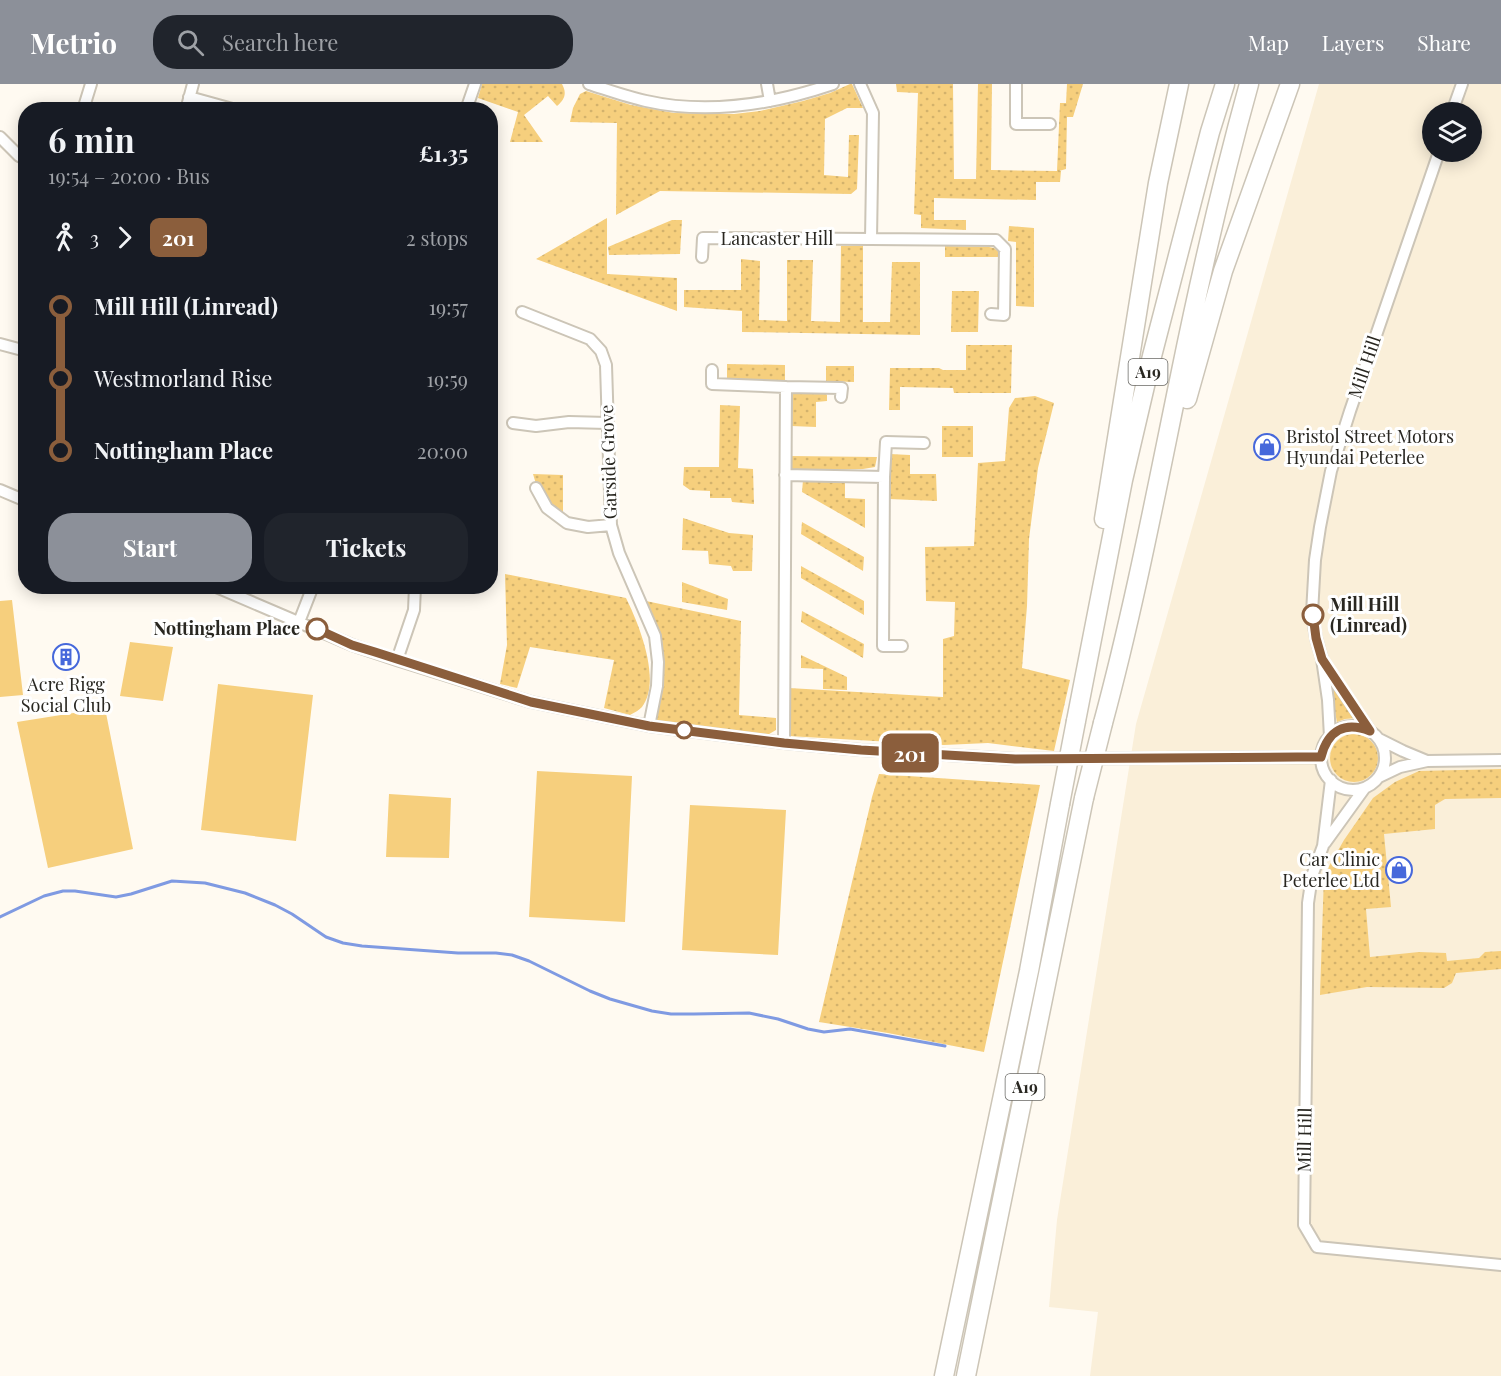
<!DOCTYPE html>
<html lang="en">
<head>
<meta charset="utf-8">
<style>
  :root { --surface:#171b24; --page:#20242c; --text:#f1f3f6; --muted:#9ea1a6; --accent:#8c9099 }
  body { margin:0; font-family:"Playfair Display",serif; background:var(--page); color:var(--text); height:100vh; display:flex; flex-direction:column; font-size:22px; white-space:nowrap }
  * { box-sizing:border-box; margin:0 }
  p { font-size:20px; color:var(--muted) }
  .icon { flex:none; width:33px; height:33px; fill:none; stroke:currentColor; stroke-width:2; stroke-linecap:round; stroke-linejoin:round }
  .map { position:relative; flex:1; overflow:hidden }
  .drawer { position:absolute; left:18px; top:18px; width:480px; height:492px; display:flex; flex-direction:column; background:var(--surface); border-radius:24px; box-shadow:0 3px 15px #0003 }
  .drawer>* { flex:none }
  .badge { padding:0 12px; border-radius:9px; font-size:21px; line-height:39px }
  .controls { position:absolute; left:1422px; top:18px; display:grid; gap:12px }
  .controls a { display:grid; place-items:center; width:60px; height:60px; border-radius:50%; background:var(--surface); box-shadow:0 3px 15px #0003; font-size:30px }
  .map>.badge { position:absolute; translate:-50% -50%; box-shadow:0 0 0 3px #fff }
  .legs { display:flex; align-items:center; gap:9px; height:66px; padding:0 30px; font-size:20px }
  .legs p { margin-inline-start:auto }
  .overview { display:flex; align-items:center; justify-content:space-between; height:102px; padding:0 30px }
  h1 { font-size:33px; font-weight:700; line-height:45px }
  .cta { display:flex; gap:12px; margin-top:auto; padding:12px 30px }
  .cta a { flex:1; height:69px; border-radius:24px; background:var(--accent); color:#fff; font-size:24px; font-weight:700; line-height:69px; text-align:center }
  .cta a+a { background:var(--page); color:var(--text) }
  ul { padding:0 30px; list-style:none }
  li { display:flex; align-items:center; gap:21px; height:72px; font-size:22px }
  li i { display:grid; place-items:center; width:9px; height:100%; margin:0 8px; background:currentColor }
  li i::after { content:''; width:15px; height:15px; margin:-8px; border:4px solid; border-radius:50%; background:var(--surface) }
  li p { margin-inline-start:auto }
  li:first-child i { background:linear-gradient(#0000 50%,currentColor 0) }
  li:last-child i { background:linear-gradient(currentColor 50%,#0000 0) }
  header { display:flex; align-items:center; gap:36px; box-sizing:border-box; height:84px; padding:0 30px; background:var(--accent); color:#fff }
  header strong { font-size:28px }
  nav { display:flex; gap:33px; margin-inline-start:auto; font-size:21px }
  .search { width:420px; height:54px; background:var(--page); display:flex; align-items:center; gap:15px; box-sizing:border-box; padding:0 21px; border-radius:24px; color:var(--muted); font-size:22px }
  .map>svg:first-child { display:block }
</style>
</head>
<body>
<header>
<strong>Metrio</strong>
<div class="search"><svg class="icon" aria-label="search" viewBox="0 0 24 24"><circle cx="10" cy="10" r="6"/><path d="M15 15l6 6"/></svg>Search here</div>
<nav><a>Map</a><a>Layers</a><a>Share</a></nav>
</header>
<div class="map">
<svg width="1501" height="1292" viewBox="0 0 1501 1292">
  <defs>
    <pattern id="grass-dots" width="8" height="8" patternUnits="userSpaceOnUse" patternTransform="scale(1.5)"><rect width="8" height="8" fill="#f6cf7d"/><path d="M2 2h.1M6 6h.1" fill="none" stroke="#d3b26c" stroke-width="1.8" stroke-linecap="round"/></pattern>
  </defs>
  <rect width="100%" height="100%" fill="#fffaf1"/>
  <path fill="#faefd9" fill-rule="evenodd" d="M1319 0H1501V1292H1090L1098 1228 1049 1223 1057 1136 1136 640ZM1432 28H1472V68H1432Z"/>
  <path fill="url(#grass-dots)" d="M482 0H562C567 9 565 15 557 22L548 12 524 31 543 58H510L518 28 478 14Z
    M850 0H852L863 24H847L825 35 824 91 848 93 849 51H859L857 105 851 110 660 107 616 131 617 39 570 38 573 24 580 10 586 7 631 21 674 29 734 30 760 27 803 17 830 9Z
    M896 0H953L954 95H976L978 0H992L991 86 1057 87 1060 19H1066L1067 0H1083L1073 33H1067L1066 85 1059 87H1061L1060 98H1036V116L934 114V136H966V146L921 144V131L914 130 918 9 897 8Z
    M607 134V190L677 194V227L536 175Z
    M672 136H682L680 170 609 171 608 163Z
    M1009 142 1034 144V223L1016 222V158L1008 157Z
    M841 162H863V238H890L892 178H920V251L742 248V227L684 223V206H741V175L760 177 759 236 787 237V176H813L811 237 840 238Z
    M945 162 989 163 994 164 999 168 998 173H945Z
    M952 207H979L978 248H951Z
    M966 261H1012L1011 309H954L953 304 900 303V326H889L890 284H939L943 286H966Z
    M727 280 785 281V297H727Z
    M826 282H854V298L826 297Z
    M824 307 827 311V317L816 318V343L791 342 790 316 793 310 797 308Z
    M1035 312 1054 319 1038 384 1029 455 1027 522 1022 584 1070 596 1054 667 988 659 944 661 788 652 789 604 943 613V555L954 552 955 518 926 517 925 463 974 462 978 379 1005 377 1009 324 1015 314Z
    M720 321 740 322 738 384 753 385 754 420 732 418 731 414H710V407L690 406 683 401 684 383H719Z
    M942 342H973V373H942Z
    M890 370 910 371V390H936L937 417 889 415Z
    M790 372 877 373 875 383 863 385 800 387 791 386Z
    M533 390 563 391V432L548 422 536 400Z
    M803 396 845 397V414L865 415V444L802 408Z
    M683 434 729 449 753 451 752 487H733L731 482 709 480 708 467 682 466Z
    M802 438 864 473 863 487 801 450Z
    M801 482 864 517V531L801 494Z
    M505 490 626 514C639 540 662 597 642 623 639 626 634 629 630 631L604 624 614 576 530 563 517 604 500 600 507 561Z
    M682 498 728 515 727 526 682 518Z
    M646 517 741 537 739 631 776 634V646L764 653 656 638C661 611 665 585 660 558 658 544 651 530 646 517Z
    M802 527 864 560 863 574 801 538Z
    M801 571 847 593V606L823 605V585L801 584Z
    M1329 598H1331L1355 634 1345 635 1337 638Z
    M1330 674a24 24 0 1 1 48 0a24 24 0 1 1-48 0Z
    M1501 685V714L1445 715 1435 721V745L1384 750 1391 823 1366 825 1370 873 1419 868 1446 869 1447 877 1479 874 1485 868 1501 867V885L1456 889 1452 899 1444 904 1367 903 1320 911 1324 791 1344 756 1373 714 1395 698 1419 687Z
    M879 690 1040 701 984 968 888 949 819 938 872 713Z"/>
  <path fill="#f6cf7d" d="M12 516 23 611 0 613V517Z
    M130 558 173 563 163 617 120 612Z
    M218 600 313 611 296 757 201 746Z
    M105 624 133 765 48 784 17 638Z
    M537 687 632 692 625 838 529 833Z
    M389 710 451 714 449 774 386 773Z
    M690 721 786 726 778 871 682 866Z"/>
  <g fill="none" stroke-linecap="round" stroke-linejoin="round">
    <path stroke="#7f9ae2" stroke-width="3" d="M0 833 44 812 63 807H75L116 813 131 810 172 797 205 799 245 809 275 821 292 830 326 853 343 859 362 862 458 869H496L512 871 529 877 590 907 610 915 652 927 671 930H694L749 929 778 935 808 945 824 948 850 945 945 962"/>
    <defs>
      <path id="minor" d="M589 0C608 6 627 13 646 17 708 31 774 20 833 0
        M767 0 770 17
        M1016 0V40H1050
        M189 13 236 26
        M83 26 91 0
        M186 26 193 0
        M466 26 475 0
        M1452 28 1462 0
        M0 53 19 72 26 75
        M871 155 996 156 1005 165 1004 231 991 230
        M702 173 703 154 871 155 873 29 860 0
        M522 228 590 255 601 267 606 281 611 441 619 469 655 552 658 578 657 602 649 642
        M0 260 26 267
        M712 286V300L786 303 784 659
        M786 303 842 304 841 313
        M513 339 536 342 569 338 607 339
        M785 391 884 393 883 562H902
        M884 393 886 358 924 359
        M536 404 547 424 567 439 588 443 611 441
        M0 406 26 417
        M214 502 352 561 397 576 531 618 649 642 784 659 861 666 1015 675 1321 673
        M299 538 313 502
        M397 576 414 526 415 502
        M1323 578 1370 647
        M1321 674a32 32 0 1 1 64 0a32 32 0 1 1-64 0Z
        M1330 653 1328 616 1322 575 1316 554 1312 529 1315 476 1320 443 1331 387 1350 327 1439 68
        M1379 655 1403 667 1427 677
        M1379 693 1400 683 1427 677 1501 676
        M1331 696 1323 762 1312 792 1308 819 1304 1141 1317 1163 1501 1181
        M1325 759 1364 705"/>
      <path id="trunk" d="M1187 315 1223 187 1290 0
        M1104 435 1158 99 1179 0
        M1076 637 1123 396 1152 272 1210 48 1225 0
        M1103 639C1134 524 1156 408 1180 292 1200 194 1222 97 1249 0
        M944 1292 1029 887 1060 720
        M966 1292 1084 714"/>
    </defs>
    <use href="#minor" stroke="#ccc5b7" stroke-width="14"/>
    <use href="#trunk" stroke="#ccc5b7" stroke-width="21"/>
    <use href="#minor" stroke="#fff" stroke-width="10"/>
    <use href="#trunk" stroke="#fff" stroke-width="18"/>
    <defs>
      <path id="trunk-bridge" d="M1084 714 1103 639
        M1060 720 1076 637"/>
    </defs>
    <use href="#trunk-bridge" stroke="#ccc5b7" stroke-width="21" stroke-linecap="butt"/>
    <use href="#trunk-bridge" stroke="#fff" stroke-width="18"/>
  </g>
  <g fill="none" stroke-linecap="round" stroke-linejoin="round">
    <defs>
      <path id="line-1" d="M317 545 352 561 375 568 531 618 649 642 784 659 861 666 1015 675 1297 673H1321C1328 646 1345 637 1370 647L1322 575 1316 554 1313 531"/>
    </defs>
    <use href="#line-1" stroke="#fff" stroke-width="14"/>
    <use href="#line-1" stroke="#8b5e3c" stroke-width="9"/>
  </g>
  <defs>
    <symbol id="shop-ring" viewBox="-11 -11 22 22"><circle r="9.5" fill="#fff" stroke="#4668db" stroke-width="1.5"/><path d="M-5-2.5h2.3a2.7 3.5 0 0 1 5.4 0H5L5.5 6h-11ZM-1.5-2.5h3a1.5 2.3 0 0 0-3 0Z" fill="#4668db"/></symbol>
    <symbol id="building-ring" viewBox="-11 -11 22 22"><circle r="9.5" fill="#fff" stroke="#4668db" stroke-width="1.5"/><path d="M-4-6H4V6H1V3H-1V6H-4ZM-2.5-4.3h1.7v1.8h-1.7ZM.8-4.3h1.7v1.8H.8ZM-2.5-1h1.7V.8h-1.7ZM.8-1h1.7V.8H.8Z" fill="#4668db"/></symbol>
  </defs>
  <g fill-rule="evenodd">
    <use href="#shop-ring" x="1252" y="348" width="30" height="30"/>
    <use href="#building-ring" x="51" y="558" width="30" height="30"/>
    <use href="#shop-ring" x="1384" y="771" width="30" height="30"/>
  </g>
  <g fill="#fff" stroke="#8b5e3c" stroke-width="3">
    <circle cx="1313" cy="531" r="10"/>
    <circle cx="317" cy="545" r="10"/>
    <circle cx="684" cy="646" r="8"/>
  </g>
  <g text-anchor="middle" stroke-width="6" stroke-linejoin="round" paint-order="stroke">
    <g fill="#fff" stroke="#696864" stroke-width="1.5">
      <rect x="1128.5" y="275" width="39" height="26" rx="4.5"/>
      <rect x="1005.5" y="990" width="39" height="26" rx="4.5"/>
    </g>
    <g font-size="16" font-weight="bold" fill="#292721">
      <text x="1148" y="294">A19</text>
      <text x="1025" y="1009">A19</text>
    </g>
    <g font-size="18" fill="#292721" stroke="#fff">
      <text x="777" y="161">Lancaster Hill</text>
      <text transform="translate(1365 283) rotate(-71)" y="6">Mill Hill</text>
      <text transform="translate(609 378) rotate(-92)" y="6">Garside Grove</text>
      <text transform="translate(1305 1056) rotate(-89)" y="6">Mill Hill</text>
    </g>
    <g font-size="18" fill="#292721" stroke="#fff" text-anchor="start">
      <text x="1286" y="359">Bristol Street Motors<tspan x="1286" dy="21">Hyundai Peterlee</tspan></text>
      <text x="66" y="607" text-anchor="middle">Acre Rigg<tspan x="66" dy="21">Social Club</tspan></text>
      <text x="1380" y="782" text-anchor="end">Car Clinic<tspan x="1380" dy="21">Peterlee Ltd</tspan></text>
    </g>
    <g font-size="18" font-weight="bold" fill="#292721" stroke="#fff" text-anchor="start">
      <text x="1330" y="527">Mill Hill<tspan x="1330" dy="21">(Linread)</tspan></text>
      <text x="300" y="551" text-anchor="end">Nottingham Place</text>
    </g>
  </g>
</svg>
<div class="controls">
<a><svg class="icon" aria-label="layers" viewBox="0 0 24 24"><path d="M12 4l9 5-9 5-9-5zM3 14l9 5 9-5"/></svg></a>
</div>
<b class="badge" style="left:910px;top:669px;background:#8b5e3c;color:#fff">201</b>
<section class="drawer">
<div class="overview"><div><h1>6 min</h1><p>19:54 – 20:00 · Bus</p></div><b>£1.35</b></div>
<div class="legs"><svg class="icon" aria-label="walk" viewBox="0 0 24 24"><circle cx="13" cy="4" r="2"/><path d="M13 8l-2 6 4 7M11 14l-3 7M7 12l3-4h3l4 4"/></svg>3<svg class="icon" aria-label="forward" viewBox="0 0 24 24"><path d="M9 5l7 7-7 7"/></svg><b class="badge" style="background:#8b5e3c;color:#fff">201</b><p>2 stops</p></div>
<ul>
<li><i style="color:#8b5e3c"></i><b>Mill Hill (Linread)</b><p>19:57</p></li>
<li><i style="color:#8b5e3c"></i><span>Westmorland Rise</span><p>19:59</p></li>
<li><i style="color:#8b5e3c"></i><b>Nottingham Place</b><p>20:00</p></li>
</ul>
<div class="cta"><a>Start</a><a>Tickets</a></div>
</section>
</div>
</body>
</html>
